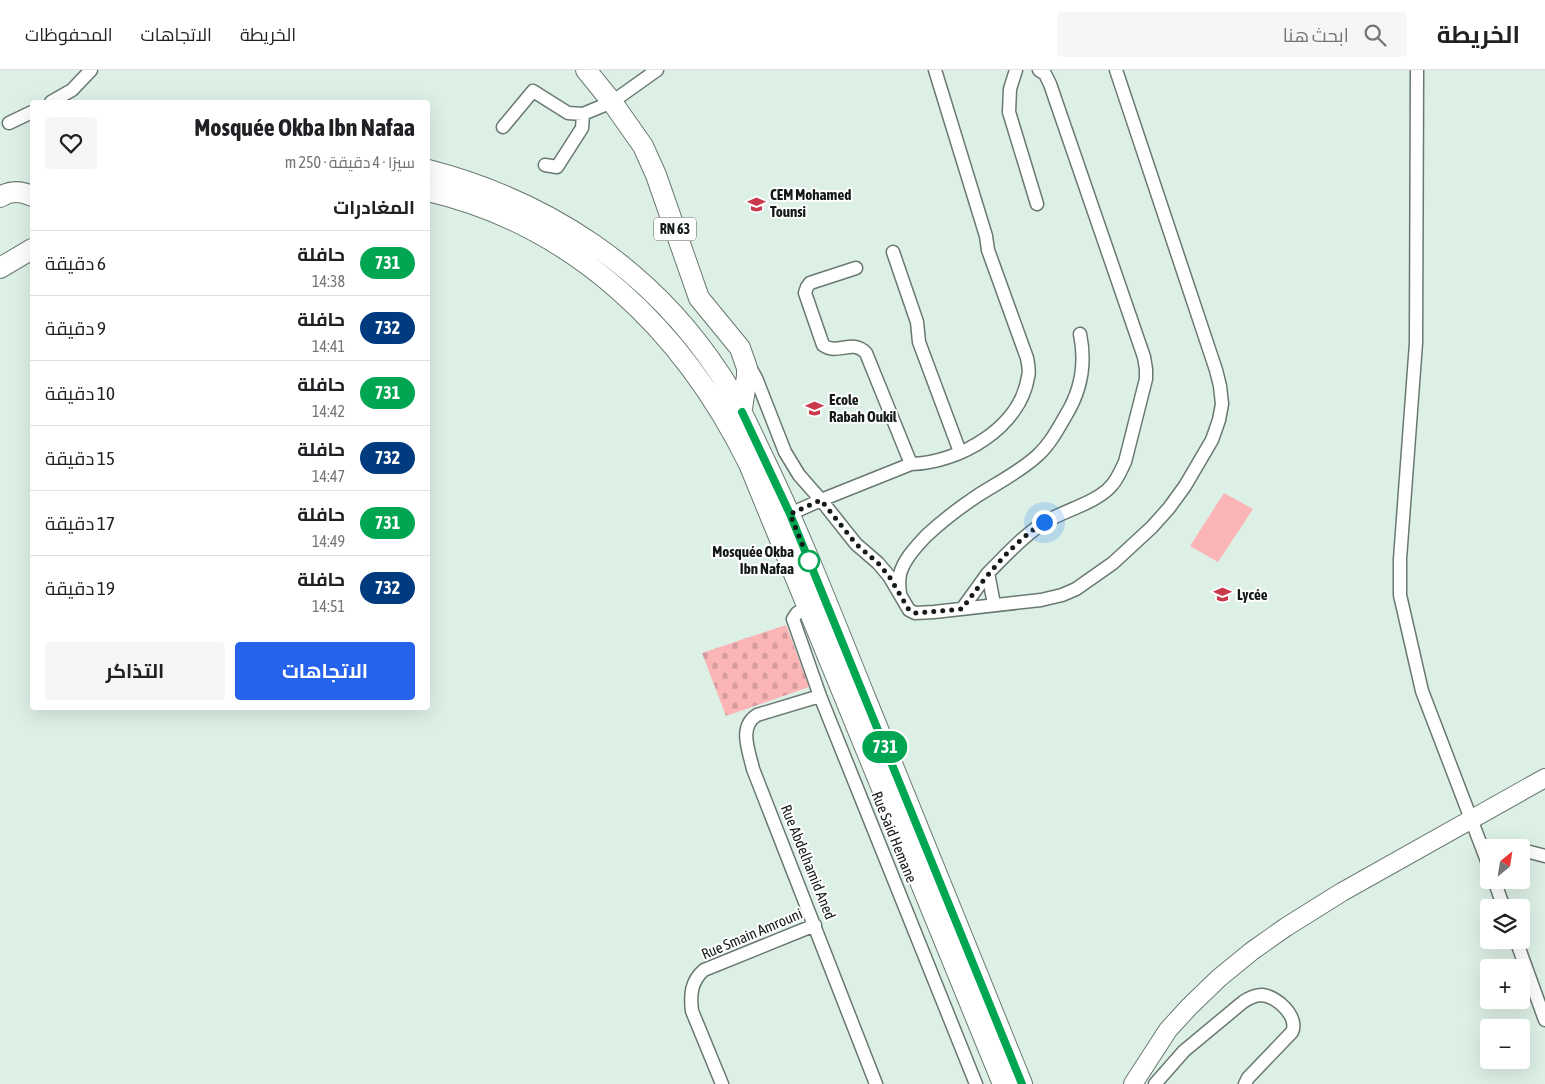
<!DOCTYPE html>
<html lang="ar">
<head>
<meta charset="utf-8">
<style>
  :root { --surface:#fff; --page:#f6f6f6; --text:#202124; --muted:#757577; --line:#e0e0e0; --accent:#2563eb }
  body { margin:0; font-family:"Asap Condensed",Cairo,sans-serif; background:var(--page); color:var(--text); direction:rtl; height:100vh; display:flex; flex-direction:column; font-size:19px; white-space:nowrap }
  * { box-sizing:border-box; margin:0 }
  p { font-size:16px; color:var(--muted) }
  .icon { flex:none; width:28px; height:28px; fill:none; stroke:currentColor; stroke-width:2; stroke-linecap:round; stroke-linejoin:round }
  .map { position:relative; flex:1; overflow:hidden; direction:ltr }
  .sheet { position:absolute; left:30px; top:30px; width:400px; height:610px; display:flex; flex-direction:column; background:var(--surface); border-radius:5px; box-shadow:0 5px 20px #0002; direction:rtl }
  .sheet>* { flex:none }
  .badge { padding:0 10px; border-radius:16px; font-size:18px; line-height:32px }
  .needle { width:32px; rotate:30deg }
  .tools { position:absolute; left:1480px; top:769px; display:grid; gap:10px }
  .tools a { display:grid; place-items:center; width:50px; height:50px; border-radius:5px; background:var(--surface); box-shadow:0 5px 20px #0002; font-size:25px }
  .you { position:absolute; width:25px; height:25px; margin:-12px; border:4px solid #fff; border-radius:50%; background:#1a73e8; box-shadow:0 0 0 8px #1a73e833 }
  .map>.badge { position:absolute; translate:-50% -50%; box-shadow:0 0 0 2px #fff }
  h2 { padding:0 15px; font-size:19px; line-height:45px }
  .round { display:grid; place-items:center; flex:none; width:52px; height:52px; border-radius:5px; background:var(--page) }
  .head { display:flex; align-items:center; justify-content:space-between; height:85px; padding:0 15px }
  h1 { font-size:24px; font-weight:700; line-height:38px }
  .cta { display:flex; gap:10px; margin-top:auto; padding:10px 15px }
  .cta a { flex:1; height:58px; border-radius:5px; background:var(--accent); color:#fff; font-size:20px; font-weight:700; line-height:58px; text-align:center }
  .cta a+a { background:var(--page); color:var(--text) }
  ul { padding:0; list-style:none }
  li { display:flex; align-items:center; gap:15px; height:65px; padding:0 15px; border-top:1px solid var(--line) }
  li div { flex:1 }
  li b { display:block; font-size:19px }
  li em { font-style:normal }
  li .badge { min-width:55px; font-weight:700; text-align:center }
  header { display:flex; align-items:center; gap:30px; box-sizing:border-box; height:70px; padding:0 25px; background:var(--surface); border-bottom:1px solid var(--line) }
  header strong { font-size:24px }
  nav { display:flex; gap:28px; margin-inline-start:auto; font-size:18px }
  .search { width:350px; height:45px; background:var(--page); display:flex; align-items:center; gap:12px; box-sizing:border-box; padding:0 18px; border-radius:5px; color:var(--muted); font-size:19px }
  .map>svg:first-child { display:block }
</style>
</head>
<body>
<header>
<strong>الخريطة</strong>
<div class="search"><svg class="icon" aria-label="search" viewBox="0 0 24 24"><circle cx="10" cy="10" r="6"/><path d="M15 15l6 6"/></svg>ابحث هنا</div>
<nav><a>الخريطة</a><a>الاتجاهات</a><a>المحفوظات</a></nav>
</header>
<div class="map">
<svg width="1545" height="1014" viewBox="0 0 1545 1014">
  <defs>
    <pattern id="cemetery-stones" width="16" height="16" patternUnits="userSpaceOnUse" patternTransform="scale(1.25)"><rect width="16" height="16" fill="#fbb5b6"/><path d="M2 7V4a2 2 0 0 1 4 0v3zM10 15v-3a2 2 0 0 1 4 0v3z" fill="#d69b9c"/></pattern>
  </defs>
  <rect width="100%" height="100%" fill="#ddf0e6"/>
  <path fill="url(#cemetery-stones)" d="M786 555 809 617 726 646 702 583Z"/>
  <path fill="#fbb5b6" d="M1224 423 1253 439 1218 492 1190 476Z"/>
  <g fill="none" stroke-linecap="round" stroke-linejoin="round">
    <defs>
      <path id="street" d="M1016 0 1010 19 1009 42 1037 134
        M1417 0 1416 273 1400 489V525L1422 621 1489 796
        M51 32 72 20 91 0
        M9 53 32 42
        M503 57 533 21 568 43 583 44
        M545 95 557 97 582 58 583 44 612 32 657 0
        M893 182 917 252 919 272 960 382
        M856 198 810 213 807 217 805 223 823 275C838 286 852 268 866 283L911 394
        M748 294 756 308 785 382 799 405 821 430 856 474 878 493 889 506 909 540 915 543 934 542 1041 530 1062 525 1076 519 1113 493 1152 457 1169 438 1185 416 1212 370 1219 350 1222 334 1220 316 1216 300 1116 0
        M790 444 821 430 911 394C959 393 1020 358 1028 307 1030 301 1028 294 1027 288L988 180 986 166 935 0
        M988 503C1005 486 1022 467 1042 454 1063 440 1096 434 1112 415 1118 408 1121 400 1125 392L1146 309V299L1144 287 1050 14 1045 4 1039 0
        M900 523C899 516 899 510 900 504 904 489 916 477 926 466 942 451 959 438 977 426 997 413 1020 402 1038 385 1050 374 1058 359 1066 345 1082 319 1086 293 1080 264
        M808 536 797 543 793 549 820 626 976 1014
        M962 539 988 503 994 534
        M820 626 757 645C738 657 749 681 753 699L876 1014
        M1521 782 1526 781 1545 786
        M1494 810 1504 838
        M1516 870 1545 950
        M722 1014 692 941C690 925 691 911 704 900L815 855
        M1155 1014 1184 981 1243 932C1249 928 1255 925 1262 925 1277 926 1299 947 1292 962L1248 1008 1245 1014"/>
      <path id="secondary" d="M1133 1014 1168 960 1189 937 1219 908 1252 881 1286 857 1342 822 1545 708"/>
      <path id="primary" d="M586 0 612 32 643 76 656 105 699 228 740 278 747 298V306L741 345
        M428 100C548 131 651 199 720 304 738 331 751 362 765 391 802 468 833 548 865 627 917 756 969 885 1022 1014
        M428 121C575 155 684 261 749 394L1003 1014
        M0 127C11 120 21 121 32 126
        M0 198 32 179"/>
    </defs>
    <use href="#street" stroke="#697971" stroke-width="15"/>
    <use href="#secondary" stroke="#697971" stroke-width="20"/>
    <use href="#primary" stroke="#697971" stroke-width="22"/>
    <use href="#street" stroke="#fff" stroke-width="12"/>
    <use href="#secondary" stroke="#fff" stroke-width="18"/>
    <use href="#primary" stroke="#fff" stroke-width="20"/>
  </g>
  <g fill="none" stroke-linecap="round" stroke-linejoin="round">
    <defs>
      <path id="line" d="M742 342 790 444 1022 1014"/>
    </defs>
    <use href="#line" stroke="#fff" stroke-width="11"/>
    <use href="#line" stroke="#00a651" stroke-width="8"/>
    <path stroke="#141a17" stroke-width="5" stroke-dasharray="0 9" d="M809 491 790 444 821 430 856 474 878 493 889 506 909 540 915 543 962 539C986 506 1010 475 1044 452"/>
  </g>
  <defs>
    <symbol id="school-bare" viewBox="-9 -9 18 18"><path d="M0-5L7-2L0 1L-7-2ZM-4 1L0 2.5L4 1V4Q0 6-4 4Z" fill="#ca3a4b" stroke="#fff" stroke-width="2.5" paint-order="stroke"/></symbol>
  </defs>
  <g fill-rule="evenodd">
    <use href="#school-bare" x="744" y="122" width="25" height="25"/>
    <use href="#school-bare" x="802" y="326" width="25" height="25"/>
    <use href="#school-bare" x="1210" y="512" width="25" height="25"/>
  </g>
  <circle fill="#fff" stroke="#00a651" stroke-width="2.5" cx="809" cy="491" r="10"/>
  <g text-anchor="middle" stroke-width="4" stroke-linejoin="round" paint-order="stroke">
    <rect fill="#fff" stroke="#5a5f5d" stroke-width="1" x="654" y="147.5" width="42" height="23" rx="4"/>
    <g font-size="14" font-weight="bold" fill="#141a17">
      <text x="675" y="164">RN 63</text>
    </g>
    <g font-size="15" font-weight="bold" fill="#141a17" stroke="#fff" text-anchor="start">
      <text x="770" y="130">CEM Mohamed<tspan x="770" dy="17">Tounsi</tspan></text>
      <text x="829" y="335">Ecole<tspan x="829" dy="17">Rabah Oukil</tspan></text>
      <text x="1237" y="530">Lycée</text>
    </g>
    <g font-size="15" font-weight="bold" fill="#141a17" stroke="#fff" text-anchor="end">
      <text x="794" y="487">Mosquée Okba<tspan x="794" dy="17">Ibn Nafaa</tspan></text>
    </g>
    <g font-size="15" fill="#141a17" stroke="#fff">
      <text transform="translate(894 767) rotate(68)" y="5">Rue Said Hemane</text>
      <text transform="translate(808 792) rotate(68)" y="5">Rue Abdelhamid Aned</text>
      <text transform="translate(752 864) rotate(-23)" y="5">Rue Smain Amrouni</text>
    </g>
  </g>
</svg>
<div class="tools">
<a><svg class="needle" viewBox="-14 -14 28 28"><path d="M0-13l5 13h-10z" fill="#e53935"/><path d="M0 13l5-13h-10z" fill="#757577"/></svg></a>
<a><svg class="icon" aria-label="layers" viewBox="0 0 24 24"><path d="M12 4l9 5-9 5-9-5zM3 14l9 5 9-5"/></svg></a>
<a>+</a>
<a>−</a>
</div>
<div class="you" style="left:1044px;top:452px"></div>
<b class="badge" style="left:885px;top:677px;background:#00a651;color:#fff">731</b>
<section class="sheet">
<div class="head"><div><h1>Mosquée Okba Ibn Nafaa</h1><p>سيرًا · 4 دقيقة · 250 m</p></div><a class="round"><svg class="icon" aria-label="heart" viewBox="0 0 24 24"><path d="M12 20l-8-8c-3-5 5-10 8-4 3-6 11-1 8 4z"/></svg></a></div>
<h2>المغادرات</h2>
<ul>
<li><span class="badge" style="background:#00a651;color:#fff">731</span><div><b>حافلة</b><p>14:38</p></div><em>6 دقيقة</em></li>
<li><span class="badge" style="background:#003b80;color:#fff">732</span><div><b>حافلة</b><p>14:41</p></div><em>9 دقيقة</em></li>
<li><span class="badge" style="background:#00a651;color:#fff">731</span><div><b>حافلة</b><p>14:42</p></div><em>10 دقيقة</em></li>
<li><span class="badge" style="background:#003b80;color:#fff">732</span><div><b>حافلة</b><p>14:47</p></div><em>15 دقيقة</em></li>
<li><span class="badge" style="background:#00a651;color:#fff">731</span><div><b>حافلة</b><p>14:49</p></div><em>17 دقيقة</em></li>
<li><span class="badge" style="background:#003b80;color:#fff">732</span><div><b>حافلة</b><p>14:51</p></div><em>19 دقيقة</em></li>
</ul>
<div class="cta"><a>الاتجاهات</a><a>التذاكر</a></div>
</section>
</div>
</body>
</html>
